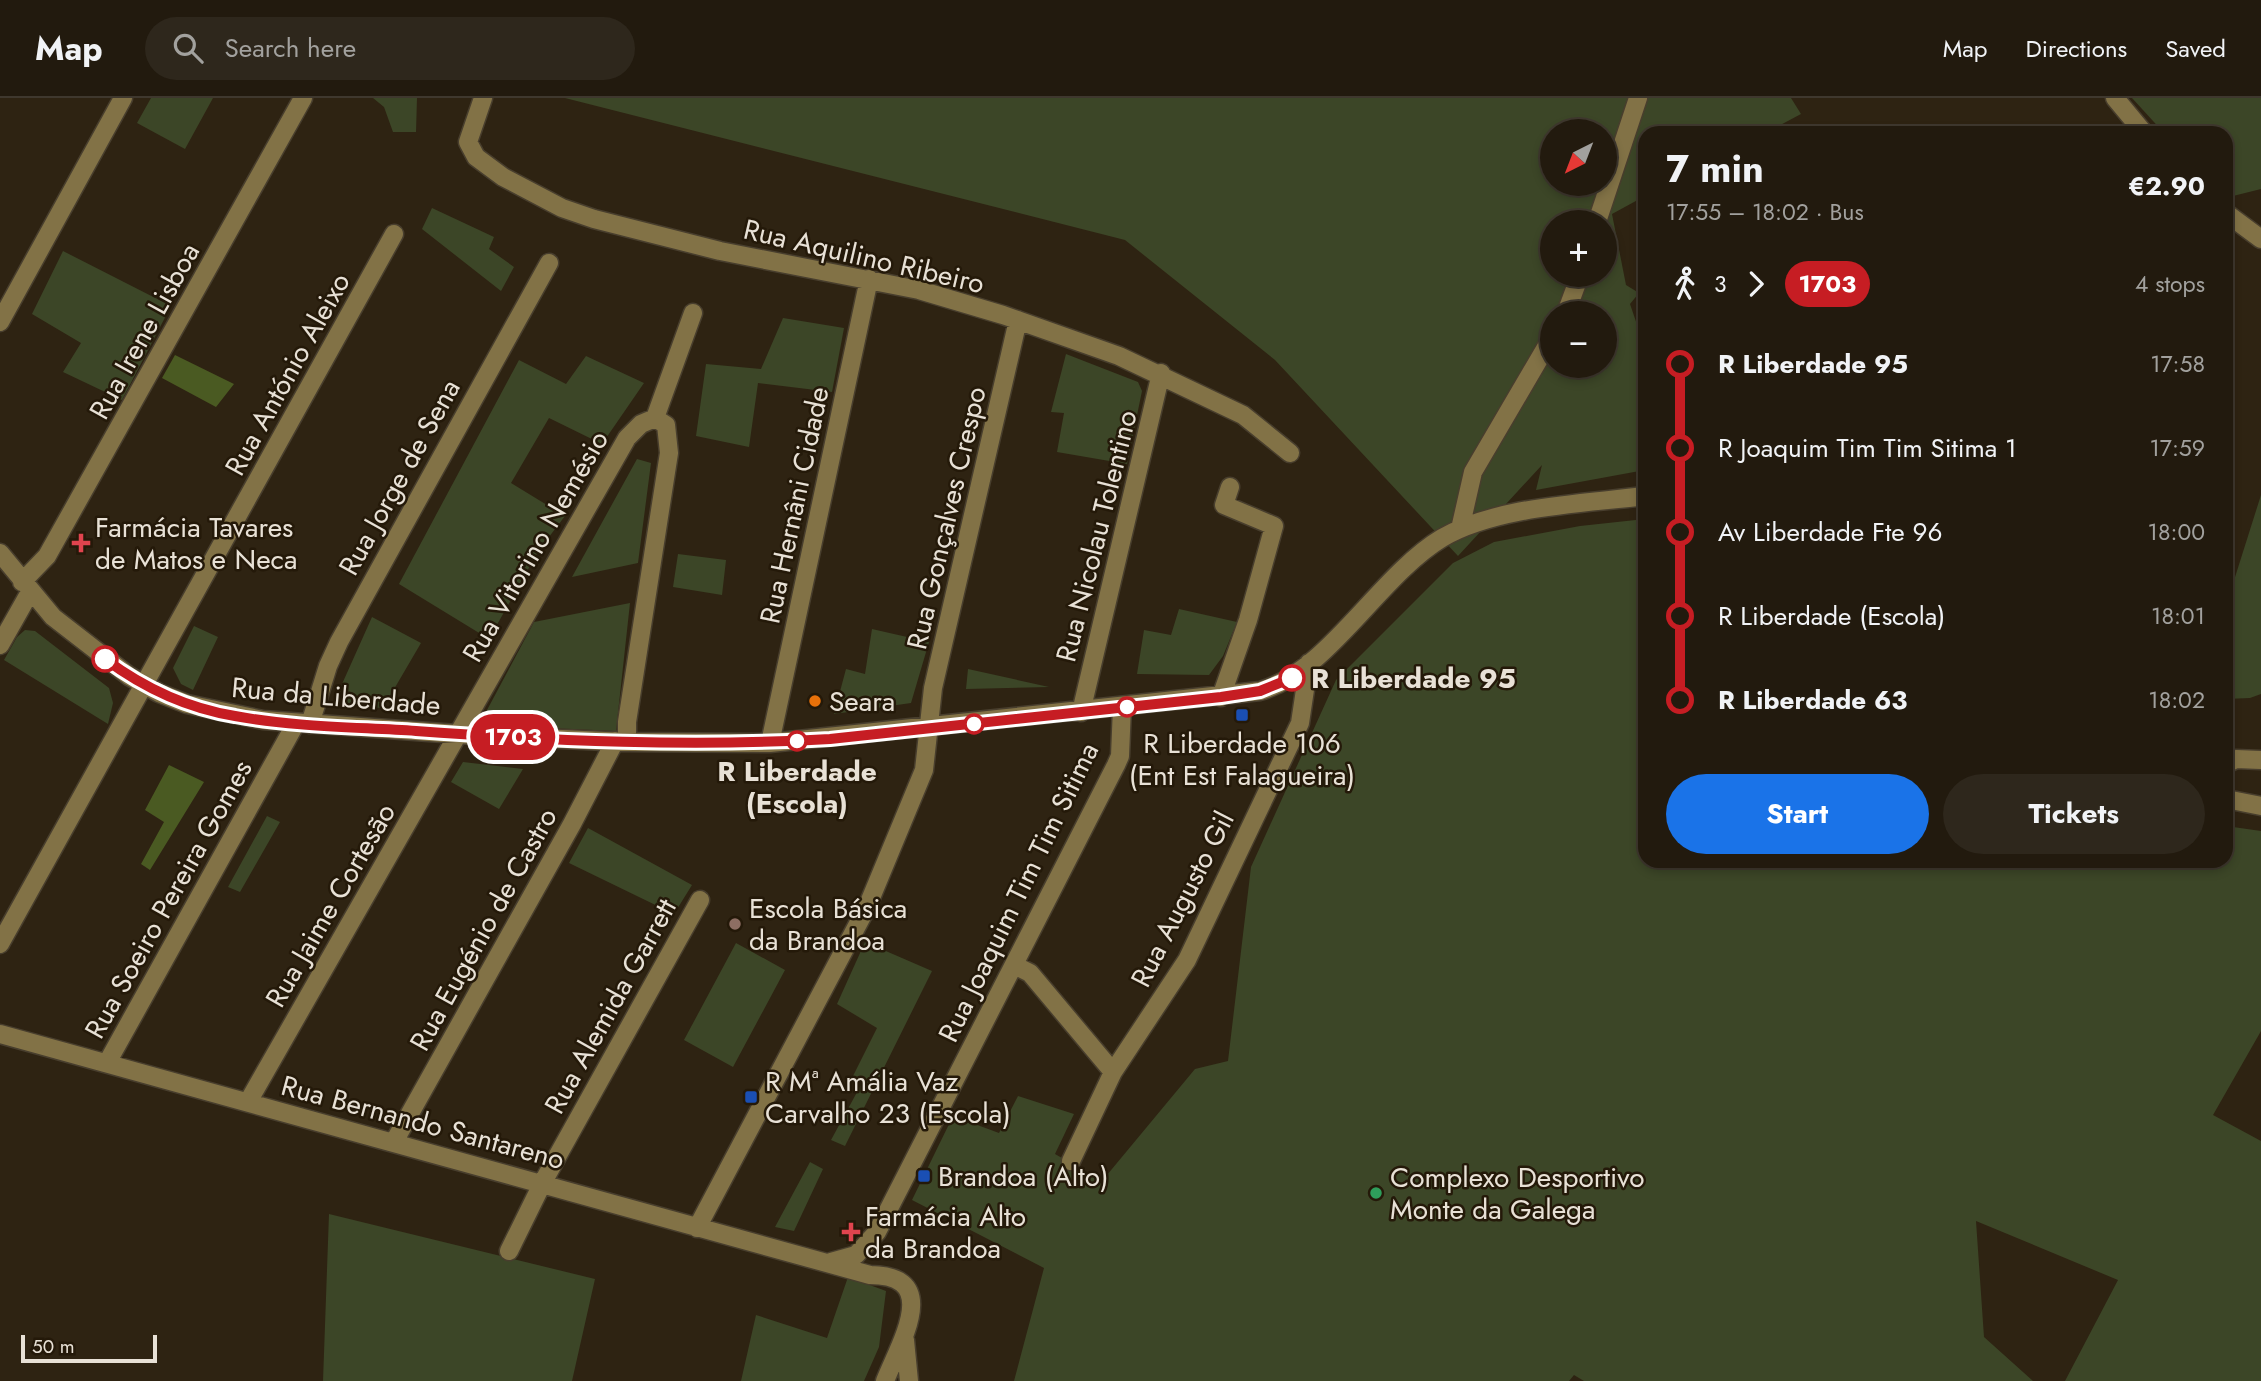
<!DOCTYPE html>
<html lang="en">
<head>
<meta charset="utf-8">
<style>
  :root { --surface:#221a0e; --page:#2e271c; --text:#f1f3f6; --muted:#a2a19e; --line:#3f382e; --accent:#1a73e8 }
  body { margin:0; font-family:Jost,sans-serif; background:var(--page); color:var(--text); height:100vh; display:flex; flex-direction:column; font-size:26px; white-space:nowrap }
  * { box-sizing:border-box; margin:0 }
  p { font-size:23px; color:var(--muted) }
  .icon { flex:none; width:38px; height:38px; fill:none; stroke:currentColor; stroke-width:2; stroke-linecap:round; stroke-linejoin:round }
  .map { position:relative; flex:1; overflow:hidden }
  .panel { position:absolute; left:1638px; top:28px; width:595px; height:742px; display:flex; flex-direction:column; background:var(--surface); border-radius:21px; box-shadow:0 4px 10px #0003,0 0 0 2px var(--line) }
  .panel>* { flex:none }
  .badge { padding:0 14px; border-radius:23px; font-size:24px; line-height:46px }
  .needle { width:46px; rotate:222deg }
  .tools { position:absolute; left:1540px; top:21px; display:grid; gap:14px }
  .tools a { display:grid; place-items:center; width:77px; height:77px; border-radius:50%; background:var(--surface); box-shadow:0 4px 10px #0003,0 0 0 2px var(--line); font-size:35px }
  .scale { position:absolute; left:21px; bottom:18px; width:136px; box-sizing:border-box; padding-left:7px; border:4px solid #e8e1d6; border-top:0; font-size:19px; line-height:24px; white-space:nowrap; color:#e8e1d6; -webkit-text-stroke:5px #241909; paint-order:stroke }
  .map>.badge { position:absolute; translate:-50% -50%; box-shadow:0 0 0 4px #fff }
  .legs { display:flex; align-items:center; gap:10px; height:77px; padding:0 28px; font-size:23px }
  .legs p { margin-inline-start:auto }
  .headline { display:flex; align-items:center; justify-content:space-between; height:119px; padding:0 28px }
  h1 { font-size:38px; font-weight:700; line-height:52px }
  .cta { display:flex; gap:14px; margin-top:auto; padding:14px 28px }
  .cta a { flex:1; height:80px; border-radius:42px; background:var(--accent); color:#fff; font-size:28px; font-weight:700; line-height:80px; text-align:center }
  .cta a+a { background:var(--page); color:var(--text) }
  ul { padding:0 28px; list-style:none }
  li { display:flex; align-items:center; gap:24px; height:84px; font-size:26px }
  li i { display:grid; place-items:center; width:10px; height:100%; margin:0 9px; background:currentColor }
  li i::after { content:''; width:18px; height:18px; margin:-9px; border:5px solid; border-radius:50%; background:var(--surface) }
  li p { margin-inline-start:auto }
  li:first-child i { background:linear-gradient(#0000 50%,currentColor 0) }
  li:last-child i { background:linear-gradient(currentColor 50%,#0000 0) }
  header { display:flex; align-items:center; gap:42px; box-sizing:border-box; height:98px; padding:0 35px; background:var(--surface); border-bottom:2px solid var(--line) }
  header strong { font-size:33px }
  nav { display:flex; gap:38px; margin-inline-start:auto; font-size:24px }
  .search { width:490px; height:63px; background:var(--page); display:flex; align-items:center; gap:18px; box-sizing:border-box; padding:0 24px; border-radius:38px; color:var(--muted); font-size:26px }
  .map>svg:first-child { display:block }
</style>
</head>
<body>
<header>
<strong>Map</strong>
<div class="search"><svg class="icon" aria-label="search" viewBox="0 0 24 24"><circle cx="10" cy="10" r="6"/><path d="M15 15l6 6"/></svg>Search here</div>
<nav><a>Map</a><a>Directions</a><a>Saved</a></nav>
</header>
<div class="map">
<svg width="2261" height="1283" viewBox="0 0 2261 1283">
  <rect width="100%" height="100%" fill="#2e2312"/>
  <path fill="#3c4627" fill-rule="evenodd" d="M151 0H213L185 51 137 25Z
    M373 0H417L416 34H393L384 9Z
    M565 0H1791L1801 16 1765 35H1645V98L1612 116 1626 187 1639 195 1630 206 1645 250V372L1536 392 1542 367 1458 458 1275 262 1125 142ZM1552 33H1605V86H1552ZM1552 124H1605V177H1552ZM1552 215H1605V268H1552Z
    M2132 0H2261V91L2233 98 2226 92V35H2164Z
    M432 110 494 139 489 151 514 169 501 193 422 131Z
    M63 153 171 208 122 302 63 274 81 245 32 216Z
    M783 220 844 230 832 294 758 285 749 349 696 338 706 266 761 271Z
    M1066 256 1138 284 1142 293 1127 366 1057 354 1064 315 1051 314Z
    M586 258 644 285 602 346 549 320 511 385 565 418 539 452 489 541 399 486 519 262 566 286Z
    M637 361 651 365 638 465 572 479Z
    M2261 397V596L2250 600 2226 601V495H2230Z
    M1645 421V763H2226V728L2261 733V933L2213 1017 2261 1043V1283H2065L2118 1182 1976 1123 1984 1239 2033 1283H1584L1574 1277 1569 1283H1014L1044 1170 912 1102 953 1018 999 1035 1018 998 1074 1016 1055 1056 1102 1083 1195 971 1228 963 1251 769 1336 582 1453 465 1494 444 1580 428Z
    M678 456 726 462 722 497 673 489Z
    M630 505 616 633 479 627 534 524Z
    M1179 511 1237 524 1223 558 1209 577 1137 576 1144 532 1171 537Z
    M372 519 421 545 383 610 342 608 338 595Z
    M194 528 218 539 193 592 181 586 173 570Z
    M872 531 929 544 911 605 834 616 846 571 865 576Z
    M25 532 35 533 109 590 113 605 108 626 4 562 17 539Z
    M968 571 1049 589 966 591Z
    M463 664 523 671 499 711 451 684Z
    M267 718 280 724 240 794 228 789Z
    M588 730 692 787 674 816 569 765Z
    M865 844 932 873 845 1048 831 1042 862 985 853 978 877 930 837 906Z
    M736 845 785 872 733 969 684 942Z
    M810 1064 823 1071 794 1133 775 1129Z
    M329 1116 595 1181 572 1283H323Z
    M848 1179 886 1193 879 1249 864 1283H741L756 1217 827 1240Z"/>
  <path fill="#4a5a22" d="M175 257 234 286 216 309 162 280Z
    M169 667 204 684 150 772 141 766 164 724 145 712Z"/>
  <g fill="none" stroke-linecap="round" stroke-linejoin="round">
    <defs>
      <path id="minor" d="M483 0 468 44 476 59 503 79 562 110 594 121 720 153 919 192 1003 217 1119 258 1243 317 1290 355
        M2115 0 2144 35
        M2226 115 2261 141
        M1597 124 1638 0
        M1566 215 1580 177
        M0 224 123 0
        M655 320 693 215
        M1460 431 1473 374 1552 239
        M0 455 53 519 129 578 159 595 187 606 263 622 457 636 627 644 770 645 1260 593C1328 574 1379 478 1442 440 1497 408 1582 406 1645 398
        M22 484 47 458 303 0
        M0 547 30 494
        M1221 599 1248 522 1274 428 1224 407 1230 389
        M1081 614 1161 275
        M310 626 328 568 339 544 549 165
        M627 644V624L669 355 666 327 655 320
        M770 645 869 181
        M2226 666 2236 661 2261 662
        M2226 701 2261 708
        M0 846 394 136
        M1014 867 1030 875 1113 974
        M0 936 870 1177C942 1177 901 1243 885 1283
        M107 965 296 625
        M248 1004 627 340 641 326 655 320
        M394 1044 572 726 615 643
        M1071 1063 1113 974 1187 862 1300 625 1309 565
        M697 1130 868 807 924 672 933 590 1018 222
        M509 1153 543 1084 700 802
        M831 1164 856 1157 877 1134 1116 667 1120 658 1122 609
        M905 1242 909 1283"/>
    </defs>
    <use href="#minor" stroke="#483e2d" stroke-width="21"/>
    <use href="#minor" stroke="#827246" stroke-width="18"/>
  </g>
  <g fill="none" stroke-linecap="round" stroke-linejoin="round">
    <defs>
      <path id="line-1" d="M105 561C144 590 186 610 235 618 294 629 356 629 416 633 553 643 692 649 830 641L1221 599 1260 593 1292 580"/>
    </defs>
    <use href="#line-1" stroke="#fff" stroke-width="16"/>
    <use href="#line-1" stroke="#c61d23" stroke-width="10"/>
  </g>
  <g fill="#e0444e" stroke="#241909" stroke-width="2.5">
    <path d="M77.5 434.5h7v7h7v7h-7v7h-7v-7h-7v-7h7z"/>
    <path d="M847.5 1123.5h7v7h7v7h-7v7h-7v-7h-7v-7h7z"/>
  </g>
  <g fill="#fff" stroke="#c61d23" stroke-width="3.5">
    <circle cx="105" cy="561" r="12"/>
    <circle cx="1292" cy="580" r="12"/>
    <circle cx="1127" cy="609" r="9"/>
    <circle cx="974" cy="626" r="9"/>
    <circle cx="797" cy="643" r="9"/>
  </g>
  <circle fill="#e8710a" stroke="#241909" stroke-width="2.5" cx="815" cy="603" r="7"/>
  <g fill="#1a4fb4" stroke="#241909" stroke-width="2.5">
    <rect x="1235" y="610" width="14" height="14" rx="3.5"/>
    <rect x="744" y="992" width="14" height="14" rx="3.5"/>
    <rect x="917" y="1071" width="14" height="14" rx="3.5"/>
  </g>
  <circle fill="#8d6e63" stroke="#241909" stroke-width="2.5" cx="735" cy="826" r="7"/>
  <circle fill="#2e9e5b" stroke="#241909" stroke-width="2.5" cx="1376" cy="1095" r="7"/>
  <g text-anchor="middle" stroke-width="5" stroke-linejoin="round" paint-order="stroke">
    <g font-size="28" fill="#e8e1d6" stroke="#241909">
      <text transform="translate(864 158) rotate(13)" y="10">Rua Aquilino Ribeiro</text>
      <text transform="translate(144 233) rotate(-61)" y="10">Rua Irene Lisboa</text>
      <text transform="translate(287 276) rotate(-61)" y="10">Rua António Aleixo</text>
      <text transform="translate(399 379) rotate(-61)" y="10">Rua Jorge de Sena</text>
      <text transform="translate(794 407) rotate(-78)" y="10">Rua Hernâni Cidade</text>
      <text transform="translate(946 420) rotate(-77)" y="10">Rua Gonçalves Crespo</text>
      <text transform="translate(1096 438) rotate(-76)" y="10">Rua Nicolau Tolentino</text>
      <text transform="translate(535 448) rotate(-60)" y="10">Rua Vitorino Nemésio</text>
      <text transform="translate(336 598) rotate(5)" y="10">Rua da Liberdade</text>
      <text transform="translate(1018 794) rotate(-64)" y="10">Rua Joaquim Tim Tim Sitima</text>
      <text transform="translate(168 801) rotate(-61)" y="10">Rua Soeiro Pereira Gomes</text>
      <text transform="translate(1182 801) rotate(-63)" y="10">Rua Augusto Gil</text>
      <text transform="translate(330 807) rotate(-60)" y="10">Rua Jaime Cortesão</text>
      <text transform="translate(483 831) rotate(-61)" y="10">Rua Eugénio de Castro</text>
      <text transform="translate(610 908) rotate(-61)" y="10">Rua Alemida Garrett</text>
      <text transform="translate(423 1024) rotate(15)" y="10">Rua Bernando Santareno</text>
    </g>
    <g font-size="28" fill="#e8e1d6" stroke="#241909" text-anchor="start">
      <text x="95" y="439">Farmácia Tavares<tspan x="95" dy="32">de Matos e Neca</tspan></text>
      <text x="829" y="613">Seara</text>
      <text x="1242" y="655" text-anchor="middle">R Liberdade 106<tspan x="1242" dy="32">(Ent Est Falagueira)</tspan></text>
      <text x="749" y="820">Escola Básica<tspan x="749" dy="32">da Brandoa</tspan></text>
      <text x="765" y="993">R Mª Amália Vaz<tspan x="765" dy="32">Carvalho 23 (Escola)</tspan></text>
      <text x="938" y="1088">Brandoa (Alto)</text>
      <text x="1390" y="1089">Complexo Desportivo<tspan x="1390" dy="32">Monte da Galega</tspan></text>
      <text x="865" y="1128">Farmácia Alto<tspan x="865" dy="32">da Brandoa</tspan></text>
    </g>
    <g font-size="28" font-weight="bold" fill="#e8e1d6" stroke="#241909" text-anchor="start">
      <text x="1311" y="590">R Liberdade 95</text>
      <text x="797" y="683" text-anchor="middle">R Liberdade<tspan x="797" dy="32">(Escola)</tspan></text>
    </g>
  </g>
</svg>
<div class="tools">
<a><svg class="needle" viewBox="-14 -14 28 28"><path d="M0-13l5 13h-10z" fill="#e53935"/><path d="M0 13l5-13h-10z" fill="#a2a19e"/></svg></a>
<a>+</a>
<a>−</a>
</div>
<div class="scale">50 m</div>
<b class="badge" style="left:513px;top:639px;background:#c61d23;color:#fff">1703</b>
<section class="panel">
<div class="headline"><div><h1>7 min</h1><p>17:55 – 18:02 · Bus</p></div><b>€2.90</b></div>
<div class="legs"><svg class="icon" aria-label="walk" viewBox="0 0 24 24"><circle cx="13" cy="4" r="2"/><path d="M13 8l-2 6 4 7M11 14l-3 7M7 12l3-4h3l4 4"/></svg>3<svg class="icon" aria-label="forward" viewBox="0 0 24 24"><path d="M9 5l7 7-7 7"/></svg><b class="badge" style="background:#c61d23;color:#fff">1703</b><p>4 stops</p></div>
<ul>
<li><i style="color:#c61d23"></i><b>R Liberdade 95</b><p>17:58</p></li>
<li><i style="color:#c61d23"></i><span>R Joaquim Tim Tim Sitima 1</span><p>17:59</p></li>
<li><i style="color:#c61d23"></i><span>Av Liberdade Fte 96</span><p>18:00</p></li>
<li><i style="color:#c61d23"></i><span>R Liberdade (Escola)</span><p>18:01</p></li>
<li><i style="color:#c61d23"></i><b>R Liberdade 63</b><p>18:02</p></li>
</ul>
<div class="cta"><a>Start</a><a>Tickets</a></div>
</section>
</div>
</body>
</html>
